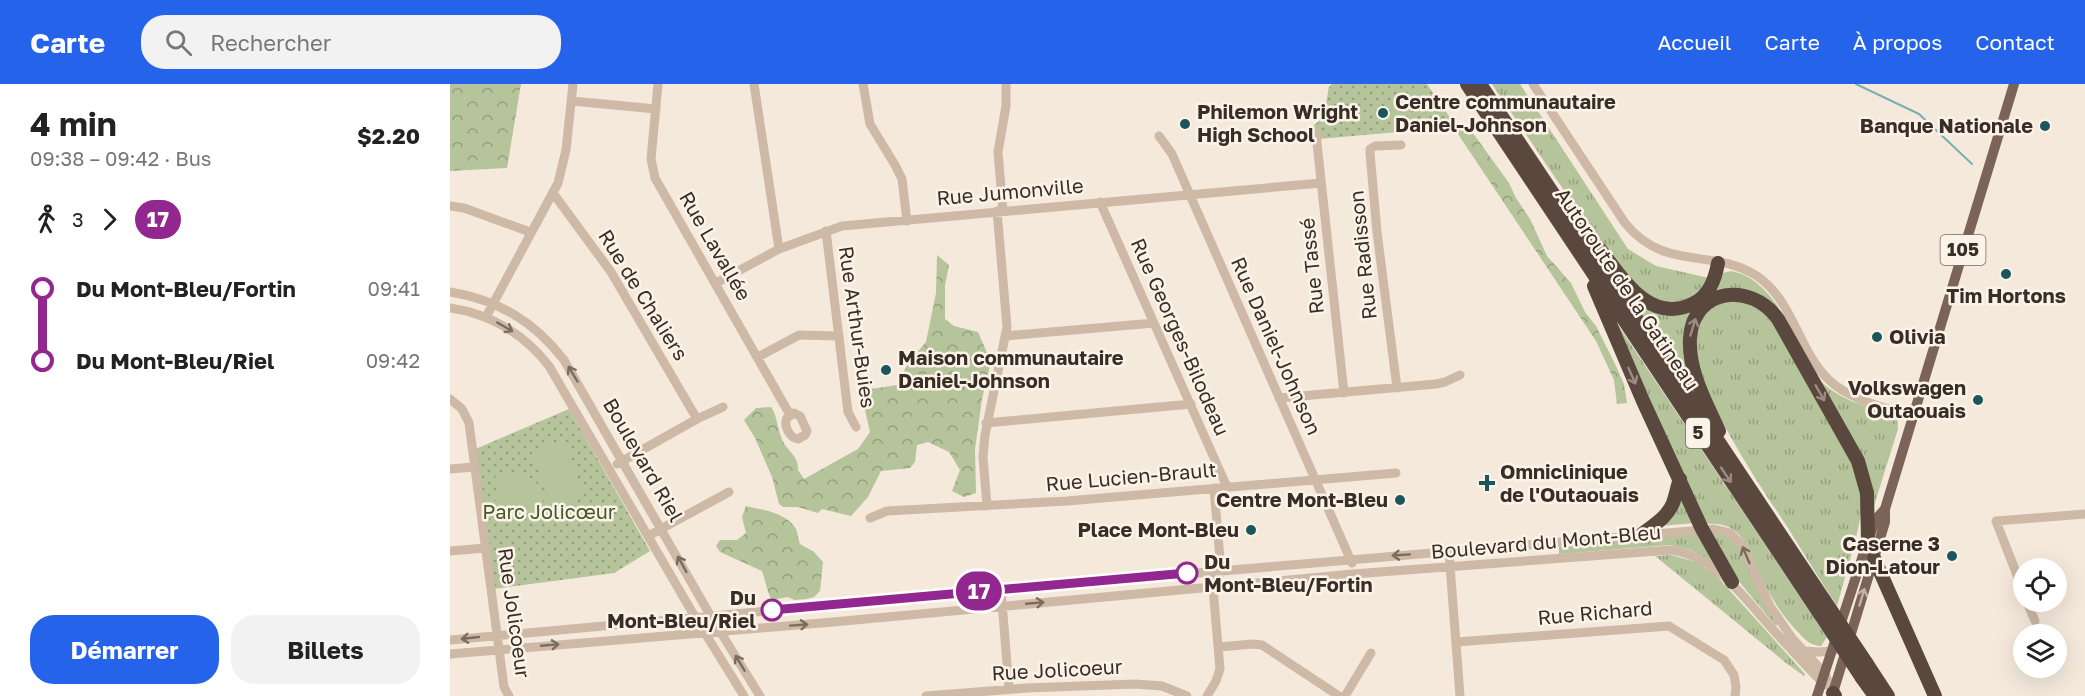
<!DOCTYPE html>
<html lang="fr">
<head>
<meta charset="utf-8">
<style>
  :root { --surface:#fff; --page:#f2f2f2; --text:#222; --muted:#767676; --accent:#2563eb }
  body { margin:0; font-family:"Golos Text",sans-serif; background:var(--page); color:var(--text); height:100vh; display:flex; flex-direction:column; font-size:22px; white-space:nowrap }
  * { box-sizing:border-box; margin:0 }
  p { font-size:20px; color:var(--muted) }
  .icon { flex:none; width:33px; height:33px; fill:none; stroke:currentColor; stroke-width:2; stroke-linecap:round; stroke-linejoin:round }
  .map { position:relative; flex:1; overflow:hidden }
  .details { display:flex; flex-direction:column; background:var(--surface); width:450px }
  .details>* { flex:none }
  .badge { padding:0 12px; border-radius:20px; font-size:21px; line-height:39px }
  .fabs { position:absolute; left:1563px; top:474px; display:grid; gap:12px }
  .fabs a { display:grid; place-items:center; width:54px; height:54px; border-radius:50%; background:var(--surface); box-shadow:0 6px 24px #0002; font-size:30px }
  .map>.badge { position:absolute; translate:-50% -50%; box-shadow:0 0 0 3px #fff }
  .legs { display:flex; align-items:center; gap:9px; height:66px; padding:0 30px; font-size:20px }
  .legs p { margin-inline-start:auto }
  .overview { display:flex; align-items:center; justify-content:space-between; height:102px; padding:0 30px }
  h1 { font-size:33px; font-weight:700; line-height:45px }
  .action { display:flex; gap:12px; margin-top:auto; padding:12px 30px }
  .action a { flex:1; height:69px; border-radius:24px; background:var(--accent); color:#fff; font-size:24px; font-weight:700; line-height:69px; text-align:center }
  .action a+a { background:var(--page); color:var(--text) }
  ul { padding:0 30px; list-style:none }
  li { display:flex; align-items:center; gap:21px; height:72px; font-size:22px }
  li i { display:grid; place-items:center; width:9px; height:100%; margin:0 8px; background:currentColor }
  li i::after { content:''; width:15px; height:15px; margin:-8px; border:4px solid; border-radius:50%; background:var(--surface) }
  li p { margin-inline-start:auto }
  li:first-child i { background:linear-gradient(#0000 50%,currentColor 0) }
  li:last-child i { background:linear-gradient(currentColor 50%,#0000 0) }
  header { display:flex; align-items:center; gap:36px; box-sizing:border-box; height:84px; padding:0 30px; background:var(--accent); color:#fff }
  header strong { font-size:28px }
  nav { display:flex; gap:33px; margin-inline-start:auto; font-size:21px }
  .search { width:420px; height:54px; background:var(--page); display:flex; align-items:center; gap:15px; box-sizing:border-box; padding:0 21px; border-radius:24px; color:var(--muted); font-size:22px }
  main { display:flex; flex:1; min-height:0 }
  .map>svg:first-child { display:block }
</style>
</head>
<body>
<header>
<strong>Carte</strong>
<div class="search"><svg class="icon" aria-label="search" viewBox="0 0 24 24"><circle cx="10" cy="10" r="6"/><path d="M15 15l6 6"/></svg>Rechercher</div>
<nav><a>Accueil</a><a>Carte</a><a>À propos</a><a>Contact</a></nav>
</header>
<main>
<section class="details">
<div class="overview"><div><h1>4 min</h1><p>09:38 – 09:42 · Bus</p></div><b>$2.20</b></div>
<div class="legs"><svg class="icon" aria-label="walk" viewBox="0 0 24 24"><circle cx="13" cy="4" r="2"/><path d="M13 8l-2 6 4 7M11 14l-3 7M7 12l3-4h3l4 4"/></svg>3<svg class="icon" aria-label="forward" viewBox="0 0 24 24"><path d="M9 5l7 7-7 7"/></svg><b class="badge" style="background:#922790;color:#fff">17</b></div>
<ul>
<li><i style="color:#922790"></i><b>Du Mont-Bleu/Fortin</b><p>09:41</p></li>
<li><i style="color:#922790"></i><b>Du Mont-Bleu/Riel</b><p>09:42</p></li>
</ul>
<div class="action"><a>Démarrer</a><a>Billets</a></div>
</section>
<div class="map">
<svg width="1635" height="612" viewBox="0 0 1635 612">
  <defs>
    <pattern id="grass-tufts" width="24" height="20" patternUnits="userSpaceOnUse" patternTransform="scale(1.5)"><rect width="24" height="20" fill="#b5c49a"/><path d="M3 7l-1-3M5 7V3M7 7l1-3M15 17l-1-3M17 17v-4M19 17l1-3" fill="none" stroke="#94a07e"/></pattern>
    <pattern id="forest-crowns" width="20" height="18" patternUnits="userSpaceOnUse" patternTransform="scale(1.5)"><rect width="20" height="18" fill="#b5c49a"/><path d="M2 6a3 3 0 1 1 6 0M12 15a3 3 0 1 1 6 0" fill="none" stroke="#94a07e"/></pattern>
    <pattern id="park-dots" width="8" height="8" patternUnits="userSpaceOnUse" patternTransform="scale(1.5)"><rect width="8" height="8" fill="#b5c49a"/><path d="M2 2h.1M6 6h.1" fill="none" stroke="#94a07e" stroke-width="1.8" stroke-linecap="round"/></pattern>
  </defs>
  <rect width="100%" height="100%" fill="#f4e9db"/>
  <path fill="url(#grass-tufts)" d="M1042 0H1070L1178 165 1206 182 1259 194C1242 218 1224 225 1196 211 1187 206 1179 192 1172 184 1125 126 1084 62 1042 0Z
    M1281 187C1303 191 1317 207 1329 224L1326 225 1294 206 1245 226 1243 298 1239 301 1187 223 1191 220 1235 227 1273 189Z
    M1283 216 1296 217 1318 230 1401 375 1410 406 1412 426 1406 454 1387 522C1370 496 1354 470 1338 444 1312 404 1234 292 1246 246 1251 228 1266 220 1283 216Z
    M1168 241 1377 553 1371 562C1361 562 1354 555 1348 548 1333 533 1322 515 1313 497 1298 469 1296 436 1255 440L1225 378Z
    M1368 294C1386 315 1415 322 1440 330L1447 335 1448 345 1422 428Z
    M1228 409 1246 439 1210 442Z
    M1258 448 1275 451 1287 460 1328 540 1326 542 1286 494Z
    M1250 449 1265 476 1262 478 1241 466 1220 461 1109 470V462Z
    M1221 471 1246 478 1265 490 1355 590 1354 592 1336 579 1205 472Z"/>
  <path fill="url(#forest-crowns)" d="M0 0H71L57 84 0 87Z
    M1004 39 1020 45 1059 99 1066 114 1080 135 1097 172 1121 199 1135 228 1146 242 1165 280 1174 300 1177 319 1167 320 1164 296 1146 257 1002 41Z
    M487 171 499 181 495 201V235L504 242 528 248 541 278 532 315 525 365 526 409 514 413 502 407 510 386 499 368 478 358 467 361 465 378 460 384 431 387 418 413 401 432 372 425 368 429 348 423H333L329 420 322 393 305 354 294 336 306 324 321 323C328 332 327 349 335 361 341 369 349 375 348 386L354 395 408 365 420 348 413 317 421 305 447 301 458 279 476 258 486 209Z
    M296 422C313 426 337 429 346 445 348 450 348 455 350 460L364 468 373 478 370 507 364 513 357 515 345 516 337 513 322 516C318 511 315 495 312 487L270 468 266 462 270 456H287L296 449 292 433Z"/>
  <path fill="url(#park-dots)" d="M882 0H977L1004 39 1002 41 1005 43 857 56 856 45C877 38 875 21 879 3Z
    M119 325 200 467 164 489 42 505 23 366Z"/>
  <path fill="#b5c49a" d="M968 3 976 15 957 28 949 16Z
    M113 356 134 413 103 425 82 368Z
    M57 388C81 386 97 404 93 428L69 432V435L53 438 45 433 43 417 48 416 45 393Z"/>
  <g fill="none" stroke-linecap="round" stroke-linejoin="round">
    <path stroke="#78afb3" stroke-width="2" d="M1406 0 1469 30 1522 80"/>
    <path stroke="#cdb9a6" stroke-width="9" d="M208 0 201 75 205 94 340 331
      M304 0 329 165
      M413 0 420 40 445 81 452 95 457 137
      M1083 0 1175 139C1216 189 1262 163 1307 192 1344 217 1348 267 1379 296 1398 315 1438 325 1463 333
      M122 17 206 25
      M866 50 894 309
      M709 52 722 70 902 479
      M103 109 161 188 247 335
      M650 118 777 403
      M0 122 14 124 80 148
      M553 127 548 68 556 22V0
      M376 147 398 328 406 343
      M266 199 329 165 392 142 871 99
      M0 208C48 216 84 237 114 276L260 531 310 612
      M0 224C40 230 74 250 99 282L245 533 294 612
      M36 233 108 99 116 66 123 0
      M555 252 704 239
      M308 273 349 251 389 252
      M947 304 927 148 920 69V65L925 62 951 61
      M829 314 986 300 995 298 1010 291
      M0 315 12 325 19 339 54 603 59 612
      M344 329 350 332 357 347 355 351 348 355C340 354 333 342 337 334Z
      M536 339 741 320
      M167 380 247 335 273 323
      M0 385 24 383
      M537 422 533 373 535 351 557 243 547 127
      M420 434 437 427 617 417 946 389
      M198 452 279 408
      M0 467 36 464
      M999 468 1010 612
      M551 505 559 605
      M1574 509 1546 437 1635 430
      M1577 518 1585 537
      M0 556 524 508 1264 445 1280 449 1291 460 1320 522 1342 554 1375 590 1383 609
      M1006 558 1219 542 1274 576 1284 591 1286 603 1285 612
      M769 563 803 560 812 561 889 612
      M1354 567 1369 568 1383 567
      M0 570 383 538 903 490 1221 466C1265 472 1290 509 1318 540 1337 561 1355 581 1375 601
      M476 612 577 604 685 600 712 602 737 612
      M757 612 766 597 770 585 763 504 771 487 764 404
      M895 612 921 569"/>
    <path stroke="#7b6457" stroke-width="10" d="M1367 612 1418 456 1426 435 1435 425
      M1382 612 1435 438V425L1564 0"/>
    <path stroke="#5a473e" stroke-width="14" d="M1017 0 1370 530
      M1030 0 1374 516
      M1148 163C1171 191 1198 241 1242 220 1259 212 1265 196 1268 179
      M1144 202 1193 317 1252 445 1282 498
      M1269 347C1256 318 1238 287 1240 254 1243 204 1301 197 1328 235L1408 377 1417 409 1418 456
      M1191 451C1203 441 1217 434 1223 419 1226 411 1227 403 1230 395
      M1424 474 1485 612
      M1417 580 1438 612
      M1412 594 1425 612
      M1383 609 1385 612"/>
    <path stroke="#5a473e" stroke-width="14" d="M1374 516 1417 580
      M1370 530 1412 594"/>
  </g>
  <defs><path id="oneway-shaft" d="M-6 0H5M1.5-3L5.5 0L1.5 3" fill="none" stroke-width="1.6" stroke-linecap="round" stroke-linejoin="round" transform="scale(1.5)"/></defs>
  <g stroke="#7b6c60">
    <use href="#oneway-shaft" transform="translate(55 243) rotate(30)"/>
    <use href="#oneway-shaft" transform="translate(123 290) rotate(-121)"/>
    <use href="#oneway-shaft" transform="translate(951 471) rotate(176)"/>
    <use href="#oneway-shaft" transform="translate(1296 471) rotate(-113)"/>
    <use href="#oneway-shaft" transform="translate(232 480) rotate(-119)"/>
    <use href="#oneway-shaft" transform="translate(585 519) rotate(-5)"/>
    <use href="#oneway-shaft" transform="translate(349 541) rotate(-4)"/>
    <use href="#oneway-shaft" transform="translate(20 554) rotate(174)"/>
    <use href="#oneway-shaft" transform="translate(100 561) rotate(-5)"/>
    <use href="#oneway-shaft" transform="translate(290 579) rotate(-121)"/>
  </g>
  <g stroke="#9a8c82">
    <use href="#oneway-shaft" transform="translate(1243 243) rotate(-73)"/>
    <use href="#oneway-shaft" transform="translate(1182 292) rotate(66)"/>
    <use href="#oneway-shaft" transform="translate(1370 309) rotate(60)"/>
    <use href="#oneway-shaft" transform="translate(1276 391) rotate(56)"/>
  </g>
  <use stroke="#c1b3a7" href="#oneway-shaft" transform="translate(1412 513) rotate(-73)"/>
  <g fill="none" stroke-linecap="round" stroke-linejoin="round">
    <defs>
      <path id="line-1" d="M322 526 737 489"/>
    </defs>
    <use href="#line-1" stroke="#fff" stroke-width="14"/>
    <use href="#line-1" stroke="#922790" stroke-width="9"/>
  </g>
  <g fill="#1a575d" stroke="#fbf3e8" stroke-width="2">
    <circle cx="933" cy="29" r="6"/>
    <circle cx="735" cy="40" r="6"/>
    <circle cx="1595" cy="42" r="6"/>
    <circle cx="1556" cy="190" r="6"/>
    <circle cx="1427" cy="253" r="6"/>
    <circle cx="436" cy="286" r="6"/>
    <circle cx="1528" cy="316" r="6"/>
    <path d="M1034 390h6v6h6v6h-6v6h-6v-6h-6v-6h6z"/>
    <circle cx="950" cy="416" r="6"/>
    <circle cx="801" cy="446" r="6"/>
    <circle cx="1502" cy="472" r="6"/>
  </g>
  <g fill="#fff" stroke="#922790" stroke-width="3">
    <circle cx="737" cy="489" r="10"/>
    <circle cx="322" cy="526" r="10"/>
  </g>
  <g text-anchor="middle" stroke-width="5" stroke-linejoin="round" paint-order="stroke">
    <g fill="#fbf3e8" stroke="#726861" stroke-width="1.5">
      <rect x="1490.5" y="151" width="45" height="30" rx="4.5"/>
      <rect x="1236" y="334" width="24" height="30" rx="4.5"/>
    </g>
    <g font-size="18" font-weight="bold" fill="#382d27">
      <text x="1513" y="172">105</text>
      <text x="1248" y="355">5</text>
    </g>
    <g font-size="20" font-weight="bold" fill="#382d27" stroke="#fbf3e8" text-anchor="start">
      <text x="945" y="25">Centre communautaire<tspan x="945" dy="23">Daniel-Johnson</tspan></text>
      <text x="747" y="35">Philemon Wright<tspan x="747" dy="23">High School</tspan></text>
      <text x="1583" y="49" text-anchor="end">Banque Nationale</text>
      <text x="1556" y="219" text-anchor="middle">Tim Hortons</text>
      <text x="1439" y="260">Olivia</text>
      <text x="448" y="281">Maison communautaire<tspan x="448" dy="23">Daniel-Johnson</tspan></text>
      <text x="1516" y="311" text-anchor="end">Volkswagen<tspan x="1516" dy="23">Outaouais</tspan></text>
      <text x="1050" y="395">Omniclinique<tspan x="1050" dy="23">de l'Outaouais</tspan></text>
      <text x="938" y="423" text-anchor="end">Centre Mont-Bleu</text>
      <text x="789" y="453" text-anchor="end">Place Mont-Bleu</text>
      <text x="1490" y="467" text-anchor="end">Caserne 3<tspan x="1490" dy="23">Dion-Latour</tspan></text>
    </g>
    <g font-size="20" fill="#382d27" stroke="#fbf3e8">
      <text transform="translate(560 108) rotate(-5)" y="7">Rue Jumonville</text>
      <text transform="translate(265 162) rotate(60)" y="7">Rue Lavallée</text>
      <text transform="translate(913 171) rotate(-96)" y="7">Rue Radisson</text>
      <text transform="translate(862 182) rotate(-96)" y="7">Rue Tassé</text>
      <text transform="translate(1177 205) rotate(56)" y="7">Autoroute de la Gatineau</text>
      <text transform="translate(193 211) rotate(58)" y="7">Rue de Chaliers</text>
      <text transform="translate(407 243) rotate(82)" y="7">Rue Arthur-Buies</text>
      <text transform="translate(730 253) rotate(66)" y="7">Rue Georges-Bilodeau</text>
      <text transform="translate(826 262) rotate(66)" y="7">Rue Daniel-Johnson</text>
      <text transform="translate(193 376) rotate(60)" y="7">Boulevard Riel</text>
      <text transform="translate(681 393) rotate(-5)" y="7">Rue Lucien-Brault</text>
      <text transform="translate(1096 458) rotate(-5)" y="7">Boulevard du Mont-Bleu</text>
      <text transform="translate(64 529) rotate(82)" y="7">Rue Jolicoeur</text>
      <text transform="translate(1145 529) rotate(-5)" y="7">Rue Richard</text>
      <text transform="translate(607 586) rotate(-3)" y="7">Rue Jolicoeur</text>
    </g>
    <g font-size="20" fill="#465829" stroke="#fbf3e8">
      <text x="99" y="435">Parc Jolicœur</text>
    </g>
    <g font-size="20" font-weight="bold" fill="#382d27" stroke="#fbf3e8" text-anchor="start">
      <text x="754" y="485">Du<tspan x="754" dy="23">Mont-Bleu/Fortin</tspan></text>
      <text x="306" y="521" text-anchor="end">Du<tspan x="306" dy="23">Mont-Bleu/Riel</tspan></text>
    </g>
  </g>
</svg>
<div class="fabs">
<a><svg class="icon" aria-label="locate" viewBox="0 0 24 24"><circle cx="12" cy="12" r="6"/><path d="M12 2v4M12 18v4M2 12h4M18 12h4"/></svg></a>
<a><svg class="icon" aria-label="layers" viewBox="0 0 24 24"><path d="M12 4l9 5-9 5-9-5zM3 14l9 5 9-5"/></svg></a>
</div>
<b class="badge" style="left:529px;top:507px;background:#922790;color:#fff">17</b>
</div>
</main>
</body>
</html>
